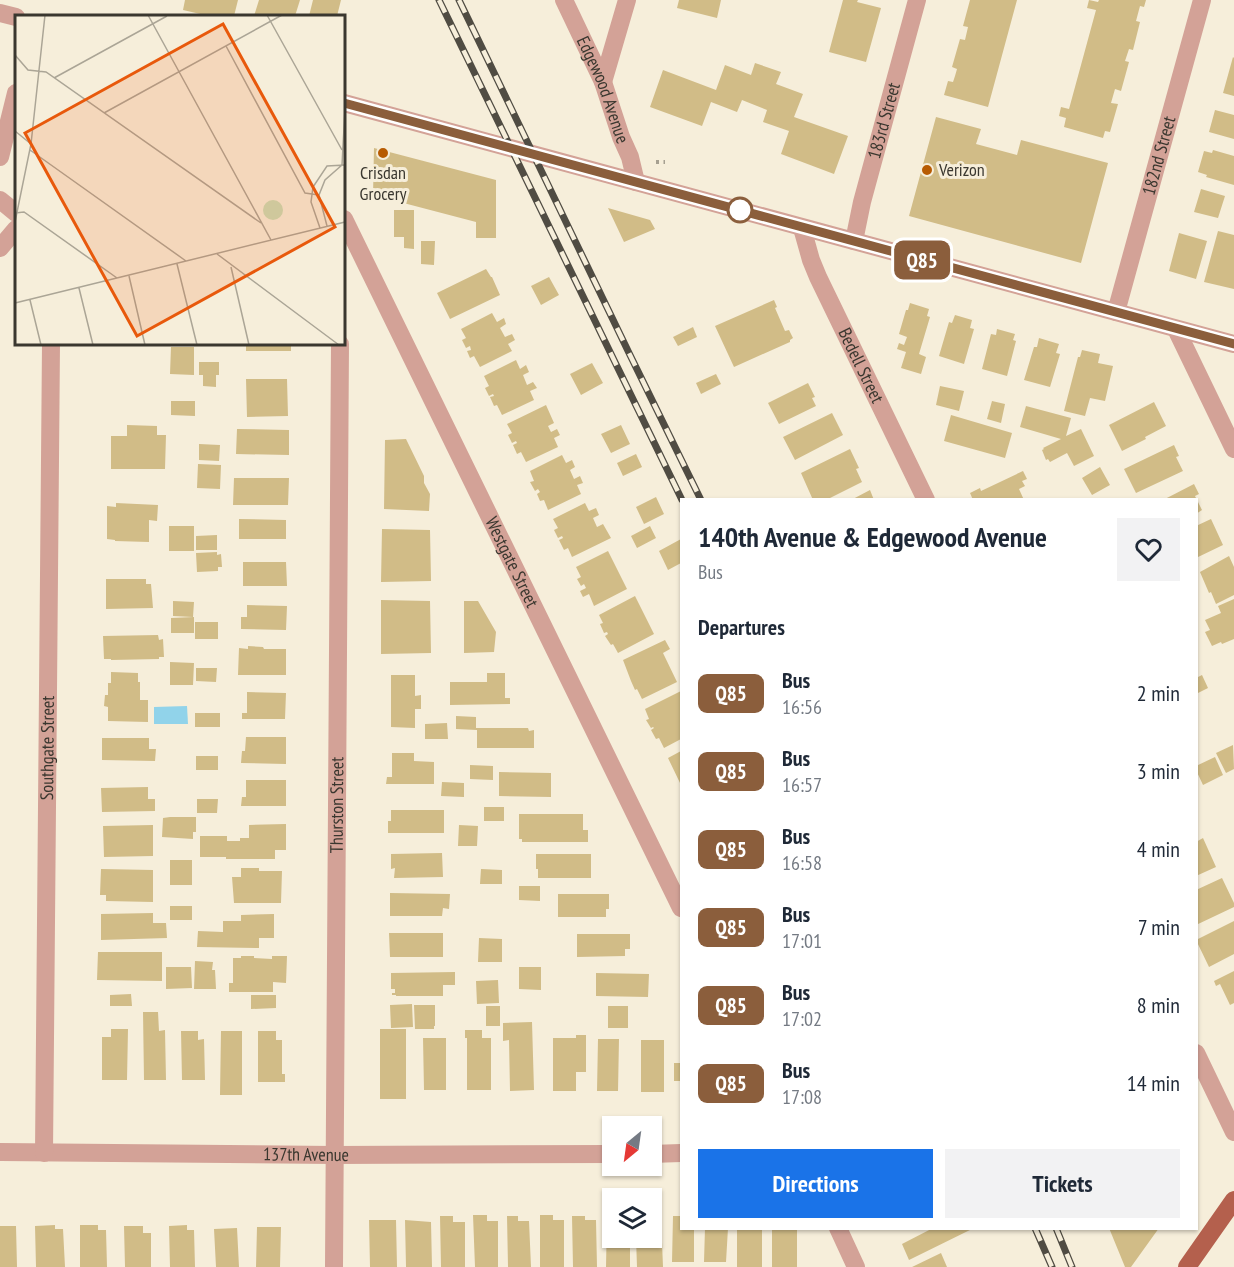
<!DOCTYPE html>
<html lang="en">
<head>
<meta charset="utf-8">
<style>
  :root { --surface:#fff; --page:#f2f2f3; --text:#1f2937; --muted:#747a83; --accent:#1a73e8 }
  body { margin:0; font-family:"PT Sans Narrow",sans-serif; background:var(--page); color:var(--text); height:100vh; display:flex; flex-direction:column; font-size:22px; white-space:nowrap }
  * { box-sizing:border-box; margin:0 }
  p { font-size:20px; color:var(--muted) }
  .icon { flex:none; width:33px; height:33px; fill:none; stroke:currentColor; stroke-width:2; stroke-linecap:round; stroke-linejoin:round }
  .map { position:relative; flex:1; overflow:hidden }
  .sheet { position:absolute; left:680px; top:498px; width:518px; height:732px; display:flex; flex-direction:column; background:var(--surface); border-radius:0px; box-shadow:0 2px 4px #0004 }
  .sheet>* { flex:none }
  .badge { padding:0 12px; border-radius:9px; font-size:21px; line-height:39px }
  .needle { width:39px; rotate:209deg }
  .buttons { position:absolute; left:602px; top:1116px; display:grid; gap:12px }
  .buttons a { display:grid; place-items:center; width:60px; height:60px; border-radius:0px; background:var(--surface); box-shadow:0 2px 4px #0004; font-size:30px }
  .map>.badge { position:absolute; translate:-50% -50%; box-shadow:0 0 0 3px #fff }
  h2 { padding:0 18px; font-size:22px; line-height:54px }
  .round { display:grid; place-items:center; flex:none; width:63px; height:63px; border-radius:0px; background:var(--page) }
  .summary { display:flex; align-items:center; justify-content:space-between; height:102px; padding:0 18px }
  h1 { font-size:28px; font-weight:700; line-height:45px }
  .action { display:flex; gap:12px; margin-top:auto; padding:12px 18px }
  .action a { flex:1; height:69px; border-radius:0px; background:var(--accent); color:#fff; font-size:24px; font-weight:700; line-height:69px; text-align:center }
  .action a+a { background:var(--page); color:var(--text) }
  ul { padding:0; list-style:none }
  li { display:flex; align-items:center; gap:18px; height:78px; padding:0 18px }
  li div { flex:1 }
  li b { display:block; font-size:22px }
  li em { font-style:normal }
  li .badge { min-width:66px; font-weight:700; text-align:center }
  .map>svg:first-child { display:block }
</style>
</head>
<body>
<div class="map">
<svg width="1234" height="1267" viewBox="0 0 1234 1267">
  <rect width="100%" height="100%" fill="#f6eeda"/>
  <path fill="#91d3ea" d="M187 706 188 724H154V707Z"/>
  <path fill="#d1bc87" d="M185 0H238L234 16H209L183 10Z
    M259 0H300L295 16H254Z
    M313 0H341L337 16H309Z
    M679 0H721L717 18 677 8Z
    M843 0H858L857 2 881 8 866 62 829 52Z
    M970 0H1017L988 107 944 95 948 81 953 82 955 76 957 69 952 67 960 39 965 40 968 27 963 26Z
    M1089 0 1098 2 1099 0H1146L1144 7 1140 6 1136 21 1140 22 1133 50 1129 49 1125 61 1129 62 1121 91 1115 89 1111 103 1118 104 1110 132 1105 131 1103 138 1064 127 1066 118 1059 116 1061 107 1069 109 1096 10 1087 8Z
    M1233 57 1234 58V96L1223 93Z
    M755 63 781 72 776 84 803 94 794 117 848 136 834 174 781 154 789 131 763 122 767 110 742 100 737 112 711 102 702 126 650 107 663 70 716 90 725 65 751 75Z
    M1215 110 1234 115V139L1209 132Z
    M936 117 981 129 976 144 1017 155 1021 140 1108 163 1081 263 909 216Z
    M374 148 496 180V238H476V222L373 195Z
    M1213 150 1234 156V185L1206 177 1207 175 1198 172 1204 151 1212 153Z
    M1201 189 1225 196 1218 218 1194 212Z
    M608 208 650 220 655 229 624 242Z
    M394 210H414V249L404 248V237H394Z
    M1218 231 1234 235V289L1204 282Z
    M1179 233 1207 241 1196 279 1169 271Z
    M421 241H435L434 265 421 264Z
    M486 269 491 277H492L500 295 450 319 437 293Z
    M549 277 559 295 541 305 531 286Z
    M774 300 777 307 775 308 785 331 789 330 793 338 790 340V342L734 367 715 326Z
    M910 303 929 309 927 316 930 317 919 354 926 357 921 374 901 368 906 352 897 349 899 343 904 345 907 337 899 334 906 310H908Z
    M492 313 497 322 504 318 506 324 500 328 505 337 512 334 515 340 508 344 512 351 480 367 474 356 470 358 467 351 471 350 470 346 466 348 462 340 466 338 461 329Z
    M955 315 972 320 970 328 974 329 964 364 939 356 949 322 952 323Z
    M693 327 697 337 678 346 673 337Z
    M997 329 1015 334 1013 340 1016 341 1007 376 982 369 991 334 996 335Z
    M1039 338 1059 344 1056 353 1060 354 1050 387 1024 380 1034 347H1037Z
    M246 344H291V351H246Z
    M171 347H194V375L170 374Z
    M1082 350 1100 354 1098 363 1113 366 1105 401 1090 398 1085 416 1064 411 1078 357H1080Z
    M516 360 520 369 526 365 529 372 523 375 527 385 533 382 537 388 530 391 534 400 502 415 497 405 494 406 490 397 494 396 493 394 489 396 485 388 489 386 484 376Z
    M199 362H219V375H216V387L203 386V375H199Z
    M592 363 603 383 581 395 570 374Z
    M716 374 721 384 701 394 696 383Z
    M246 379H287L288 416 247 417Z
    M808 383 815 397 812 398 816 406 779 424 768 403Z
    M940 386 964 391 959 411 936 405Z
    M171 401H195V416L171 415Z
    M992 401 1005 404 1001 423 987 419Z
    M1154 402 1166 426 1145 437 1146 439 1122 451 1109 425Z
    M546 405 554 423 548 426 551 432 557 429 560 435 554 438 558 447 526 462 521 452 517 454 513 445 517 443 516 441 512 443 508 435 512 433 507 424Z
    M1026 406 1071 418 1066 436 1081 429 1094 456 1074 466 1067 453 1050 462 1048 459 1046 460 1042 450 1044 449 1043 448 1061 439 1020 427Z
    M832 413 843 435 795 460 783 437Z
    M951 415 1012 433 1005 458 944 441Z
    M127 425 157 426V435H166L165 469H111V436H127Z
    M621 425 630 444 611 453 601 434Z
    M237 429 289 430V455L236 454Z
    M406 439 424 476V483L430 494 429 511 384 509 385 440Z
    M199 444 220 445 219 461 199 460Z
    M1174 445 1179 456 1176 457 1183 471 1136 493 1124 469Z
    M850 449 859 468 856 469 862 482 826 500H813L801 473Z
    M636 454 642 467 623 476 617 463Z
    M562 455 566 463 572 460 575 467 570 470 574 479 580 476 583 483 577 485 581 494 548 510 544 500 540 501 537 494 540 492 538 489 535 491 530 482 534 481 530 471Z
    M198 464 221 465 220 489 197 488Z
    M1100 467 1110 485 1092 495 1082 478Z
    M1023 471 1027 479 1022 481 1025 486 1019 489 1024 500H973L970 493 980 488 981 491Z
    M234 478H289L288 505H233Z
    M1194 484 1199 494 1195 496 1202 510 1196 514V500H1163Z
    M870 490 874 500H851Z
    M656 497 664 514 644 524 636 507Z
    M116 503 158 505 157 521 149 520V542L115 541V540L107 539V506L116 507Z
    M585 503 589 511 596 508 599 515 593 518 597 527 603 524 611 538 572 557 568 548 564 550 559 540 563 538 562 536 558 538 554 530 558 528 553 519Z
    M239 519 286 520V539H239Z
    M1211 519 1223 545 1196 558V526Z
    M169 526H194V551H169Z
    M650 526 656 538 637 548 631 536Z
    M382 529 430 530 431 581 381 582Z
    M217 535V550H196V536Z
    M681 539V563L668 570 659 551Z
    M608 551 627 589 594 606 589 594 583 597 580 591 586 588 584 584 581 586 577 579 581 577 576 567Z
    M217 552V555L221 554 222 567H218V571L197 572 196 553Z
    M1229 556 1234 567V595L1216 604 1211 592 1209 593 1200 572Z
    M243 562H286L287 586H243Z
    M106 579H146V584H151L153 608 106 609Z
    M635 596 654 634 618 653 613 644 611 645 605 636 608 634 607 632 604 633 600 624 603 623 599 615Z
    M1234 599V639L1222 644 1221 642 1212 646 1205 632 1210 630 1205 620 1221 613 1218 606Z
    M381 600 430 601 431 653 381 654Z
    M173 601 194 602 193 617 173 616Z
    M464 601H478L496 632 494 652 464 653Z
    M247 605 287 606 286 630 241 629V617H247Z
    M194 617V633H171V618Z
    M195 622H218V639H195Z
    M158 635 159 640 163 639 164 657H159V659L111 660V659H104L103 636Z
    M665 640 670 649 663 653 677 682 642 699 637 689 635 690 631 681 623 660Z
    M248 646 263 647 264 649H286V675H238L239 648 248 649Z
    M170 662 194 663 193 685H170Z
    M196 668H217L216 682 196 681Z
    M111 672 138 673V682H140V700H148V722L108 721V707L104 706 105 695H108V683H111Z
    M487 673H505V698H510V704L450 705V682H487Z
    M391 675H415V696L421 695V709H415V728L391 727Z
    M1202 675 1208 688 1196 694V678Z
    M681 691V739L664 748 659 738 656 739 651 730 654 728 653 727 651 728 646 720 649 719 645 709Z
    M247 692 286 693 285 719H242V713H247Z
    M195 713H220V727H195Z
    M456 716 476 717V728H528L529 731 534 730V748H477V730L456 729Z
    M447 723 448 739H425V724Z
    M246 737H286V764L241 763 242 751H245Z
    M102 738H149V749H156L155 761 102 760Z
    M1233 745 1234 769 1226 773 1216 753Z
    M681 751V785L668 758Z
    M392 753H414V761L434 762V784H386L387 777H392Z
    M196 756H218V770H196Z
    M1215 757 1223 775 1203 785 1196 770V766Z
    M470 765 493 766V780L470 779Z
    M499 772 551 773V797L499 796Z
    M246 780H286V806H241L242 797H246Z
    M442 782 464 783V797L441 796Z
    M148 787V799H155V811L102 812 101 788Z
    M197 799H218L217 813H197Z
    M484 807H504V821H484Z
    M391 810H444V833H388V821H391Z
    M519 814H583V830H588V842H522V839H519Z
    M170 817H196V832H193V839L162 837 163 818Z
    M286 824V850H275V859H226V857H200V836H227V841H240V838H249V825Z
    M153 825V856L104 857 103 826Z
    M459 825 478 826 477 846H458Z
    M1203 838 1216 867 1196 876V842Z
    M442 853 443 877 394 878 395 868 391 869V854Z
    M536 854H591V878H538V869H536Z
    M170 860H192V885H170Z
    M241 868H259V871H282L281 903H234L232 877H241Z
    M101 869 153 870V902L106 901V895H100Z
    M481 869 502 870V884H480Z
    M1222 878 1234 903V907L1196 925V890Z
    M519 886H540V901L519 900Z
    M390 893 450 894 449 909 443 908 442 916H390Z
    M558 894H609V909H606V917H558Z
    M170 906H192V920H170Z
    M153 913V923H166L167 938 101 940V914Z
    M274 914V938H259V948L197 947 198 931 223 932V921H241V915Z
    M1234 921V954L1209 967 1196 940Z
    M389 933H443V957H390Z
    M577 934H630V949H625V956L577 957Z
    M479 938 502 939V962H478Z
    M98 952H162V981L97 980Z
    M241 956H254V958L272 959V956H287L286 983 273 982V992H229V983H233V958H241Z
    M195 961 213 962 212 970H215L216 989H194Z
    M166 967H191L192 988 166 989Z
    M519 967H541V990L519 989Z
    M1234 971V1003L1230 1005 1220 984 1216 986 1214 981Z
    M455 972V985H443V996H396V995H392V993H395V989H391V973Z
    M596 973 649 974 648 997 596 996Z
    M498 980 499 1003 477 1004 476 981Z
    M131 994 132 1006H110V995Z
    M251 995H276V1008L251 1009Z
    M412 1004 413 1027 391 1028 390 1005Z
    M414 1005H435V1026H434V1029H415Z
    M486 1006H500V1026H486Z
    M608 1006H628V1028H608Z
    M143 1012H158L159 1031 165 1030 166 1080H144Z
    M532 1022 534 1090 510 1091 509 1040 503 1041V1023Z
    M111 1029H128L127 1080H102V1037H111Z
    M380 1029H406V1099H380Z
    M465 1030H482V1038H491V1090H467V1038H465Z
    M181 1031H198V1040L204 1039 205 1080H182Z
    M221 1031H242V1095H220Z
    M258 1031H276V1040H282V1074H285V1082H258Z
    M576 1035H586V1072H576V1091H553V1038H576Z
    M423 1038H446V1090H424Z
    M598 1039H619L618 1091H597Z
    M641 1040H664V1092H641Z
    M674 1063H681V1081H674Z
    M473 1215H487V1221H498V1267H475Z
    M540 1215H553V1220H564V1267H540Z
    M440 1216H453V1222H465V1267H441Z
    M507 1216H518V1221H529L531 1267H508Z
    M572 1216H585V1220H596L597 1267H573Z
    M607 1216H612V1238H629V1240H630V1267H606Z
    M673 1216H681V1228H694V1262H672Z
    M661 1217 663 1267H637L636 1238H651V1218Z
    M369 1220H396L397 1267H370Z
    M405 1220 431 1222 432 1267H406Z
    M55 1225V1229H63L65 1267H36L35 1226Z
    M80 1225H98V1230H106L107 1267H80Z
    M187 1225V1230H194L195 1267H170L169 1226Z
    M0 1226H16L17 1267H0Z
    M124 1226H143V1233H151V1267H125Z
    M257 1227H281L280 1267H256Z
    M237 1228 239 1267H216L214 1229Z
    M705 1228H728L726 1262H704Z
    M737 1228H762V1267H737Z
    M772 1228H797V1267H772Z
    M933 1228H974L909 1260 902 1244Z
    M1109 1228H1159L1131 1267H1125Z
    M941 1253 947 1267H912Z"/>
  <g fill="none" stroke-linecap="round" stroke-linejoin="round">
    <path stroke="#a6a091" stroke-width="4" stroke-dasharray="3 4.5" stroke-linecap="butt" d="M656 162H665"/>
    <g stroke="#d3a297" stroke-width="18">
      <path id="s1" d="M564 0 603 82 621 137 630 157 636 182"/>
      <path d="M0 13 16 17"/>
      <path d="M603 82 627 0"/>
      <path d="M344 103 1234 344"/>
      <path d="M0 157 16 93"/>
      <path d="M0 200 16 213"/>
      <path id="s2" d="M344 219 681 908"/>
      <path id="s3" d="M802 228 811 260 818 277 926 500"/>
      <path id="s4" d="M854 241 862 202 917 0"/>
      <path d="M0 248 16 229"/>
      <path id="s5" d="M1116 312 1202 0"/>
      <path d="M1176 329 1234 449"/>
      <path d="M1196 1053 1234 1132"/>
      <path id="s6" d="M0 1152 334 1155 612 1154"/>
      <path id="s7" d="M44 1153 51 344"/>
      <path d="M651 1154 681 1153"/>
      <path d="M838 1228 856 1267"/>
      <path id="s8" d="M334 1267 340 344"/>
    </g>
    <path stroke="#b4604d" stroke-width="18" d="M1187 1267 1234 1200"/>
    <defs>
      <path id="rail" d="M439 0 682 500
        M459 0 630 355 701 500
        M1035 1228 1052 1267
        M1056 1228 1072 1267"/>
    </defs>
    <use href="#rail" stroke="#504c43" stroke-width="7"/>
    <use href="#rail" stroke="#f6eeda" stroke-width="4.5" stroke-dasharray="14" stroke-linecap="butt"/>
  </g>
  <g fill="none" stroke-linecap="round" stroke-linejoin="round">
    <defs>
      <path id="line" d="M344 103 1234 344"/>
    </defs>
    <use href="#line" stroke="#fff" stroke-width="14"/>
    <use href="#line" stroke="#8b5e3c" stroke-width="9"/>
  </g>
  <g fill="#b75b02" stroke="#f6eeda" stroke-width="2">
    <circle cx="383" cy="153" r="6"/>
    <circle cx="927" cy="170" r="6"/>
  </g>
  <circle fill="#fff" stroke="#8b5e3c" stroke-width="3" cx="740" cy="210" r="12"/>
  <g text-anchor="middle" stroke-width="6" stroke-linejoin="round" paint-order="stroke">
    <g font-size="18" fill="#3a372f" stroke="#f6eeda">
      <text dy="6" stroke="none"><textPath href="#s1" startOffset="98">Edgewood Avenue</textPath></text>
      <text dy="6" stroke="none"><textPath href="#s4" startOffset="124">183rd Street</textPath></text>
      <text dy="6" stroke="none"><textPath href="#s5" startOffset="162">182nd Street</textPath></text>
      <text dy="6" stroke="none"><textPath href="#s3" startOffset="150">Bedell Street</textPath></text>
      <text dy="6" stroke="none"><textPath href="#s2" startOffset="382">Westgate Street</textPath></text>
      <text dy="6" stroke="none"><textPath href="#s7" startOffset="405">Southgate Street</textPath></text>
      <text dy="6" stroke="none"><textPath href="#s8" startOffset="462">Thurston Street</textPath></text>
      <text dy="6" stroke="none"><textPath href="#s6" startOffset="306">137th Avenue</textPath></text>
    </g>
    <g font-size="18" fill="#3a372f" stroke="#f6eeda" text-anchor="start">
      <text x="939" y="176">Verizon</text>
      <text x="383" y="179" text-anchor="middle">Crisdan<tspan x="383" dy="21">Grocery</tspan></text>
    </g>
  </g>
  <g transform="translate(15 15)">
    <rect width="330" height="330" fill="#f6eeda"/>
    <path d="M248 195a10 10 0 1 1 20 0a10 10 0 1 1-20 0Z" fill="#cadcb5"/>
    <path fill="none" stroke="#aba596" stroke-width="1.5" d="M133 0 256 225M252 0 327 135M211 31 290 178 304 180M0 40 13 55 31 57 246 208M39 63 152 1M89 98 267 0M0 116 16 129M15 135 171 246M327 150 330 94M304 180 310 165 327 150M304 180 312 211M0 198 9 197 102 263M0 207 16 129 30 0M305 213 296 187 298 172 312 151 330 150M202 239 324 330M162 249 182 330M216 252 234 330M114 261 130 330M64 273 78 330M15 285 26 330M0 288 330 207"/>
    <path fill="#e8590c" fill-opacity="0.15" stroke="#e8590c" stroke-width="3" d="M208 9 320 212 122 321 10 118Z"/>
    <rect width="330" height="330" fill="none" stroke="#3a372f" stroke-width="3"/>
  </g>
</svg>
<div class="buttons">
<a><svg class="needle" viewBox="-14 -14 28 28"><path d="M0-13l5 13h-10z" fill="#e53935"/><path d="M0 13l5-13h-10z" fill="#747a83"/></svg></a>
<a><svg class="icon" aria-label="layers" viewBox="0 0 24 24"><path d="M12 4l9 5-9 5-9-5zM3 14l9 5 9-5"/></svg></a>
</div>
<b class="badge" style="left:922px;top:260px;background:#8b5e3c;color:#fff">Q85</b>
<section class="sheet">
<div class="summary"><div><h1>140th Avenue &amp; Edgewood Avenue</h1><p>Bus</p></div><a class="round"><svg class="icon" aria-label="heart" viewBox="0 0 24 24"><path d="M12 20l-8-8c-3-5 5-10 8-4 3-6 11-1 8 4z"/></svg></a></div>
<h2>Departures</h2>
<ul>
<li><span class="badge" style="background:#8b5e3c;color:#fff">Q85</span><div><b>Bus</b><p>16:56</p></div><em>2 min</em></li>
<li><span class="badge" style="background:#8b5e3c;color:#fff">Q85</span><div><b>Bus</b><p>16:57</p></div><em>3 min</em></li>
<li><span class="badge" style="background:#8b5e3c;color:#fff">Q85</span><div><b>Bus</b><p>16:58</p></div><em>4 min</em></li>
<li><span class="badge" style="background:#8b5e3c;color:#fff">Q85</span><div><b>Bus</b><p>17:01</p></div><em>7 min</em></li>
<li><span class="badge" style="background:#8b5e3c;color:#fff">Q85</span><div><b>Bus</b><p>17:02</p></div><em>8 min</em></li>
<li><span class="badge" style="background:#8b5e3c;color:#fff">Q85</span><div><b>Bus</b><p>17:08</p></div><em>14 min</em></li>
</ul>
<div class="action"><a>Directions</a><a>Tickets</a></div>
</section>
</div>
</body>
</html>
